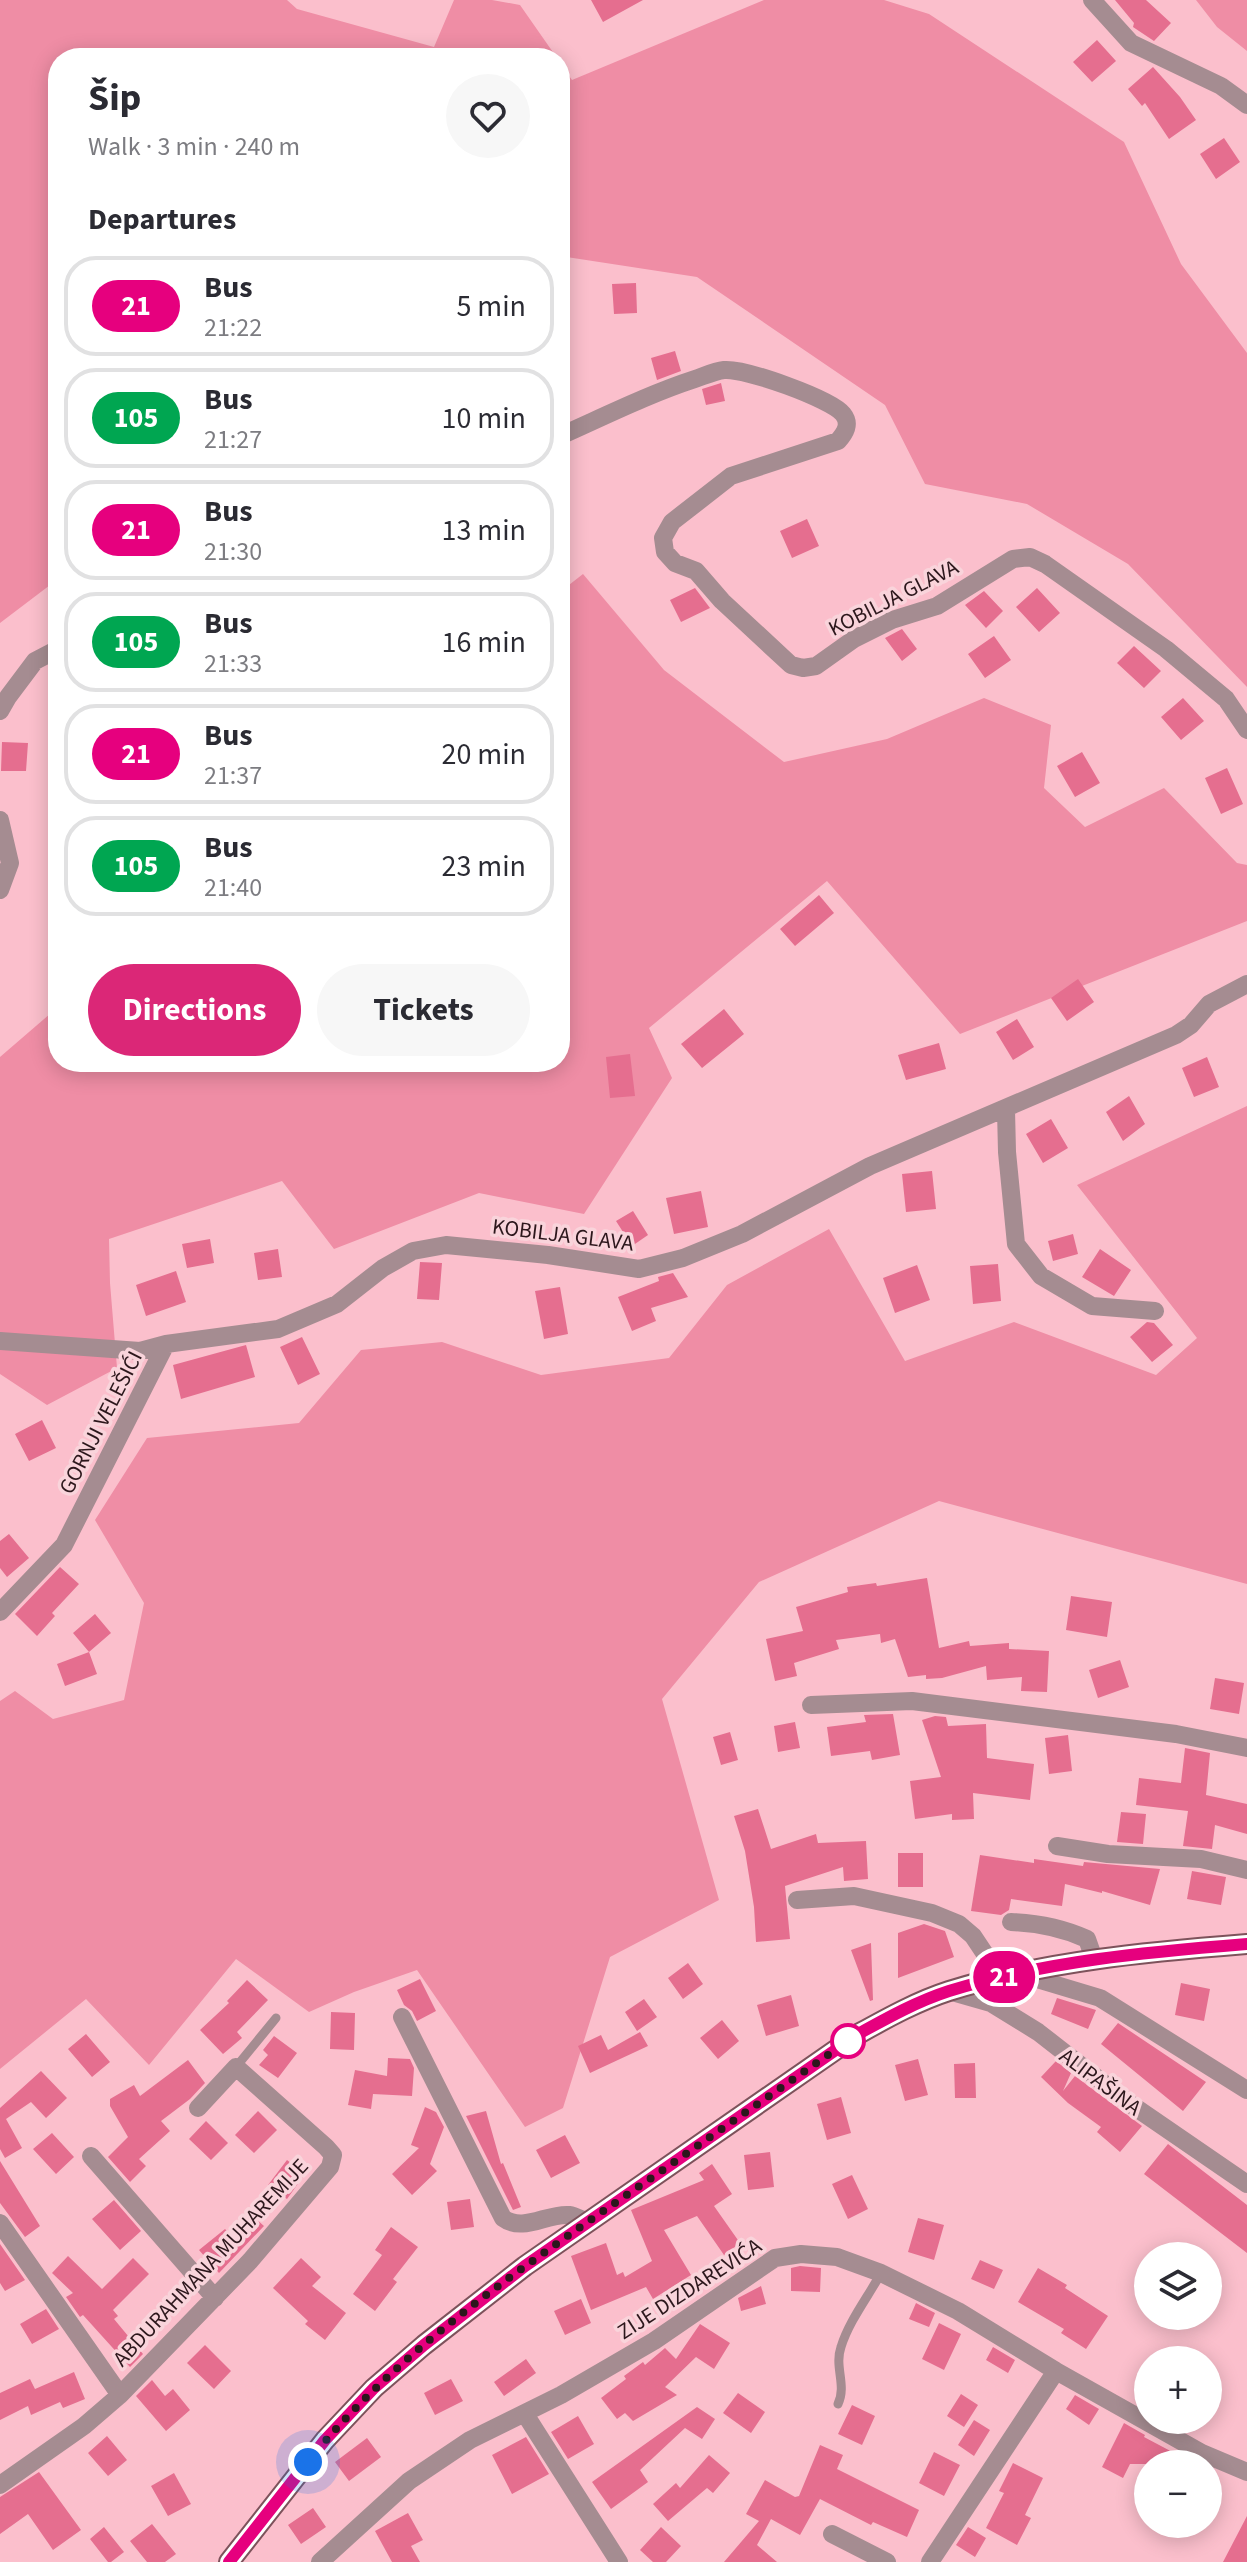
<!DOCTYPE html>
<html lang="en">
<head>
<meta charset="utf-8">
<style>
  :root { --surface:#fff; --page:#f7f7f7; --text:#2b2b33; --muted:#7c7c81; --line:#e1e1e2; --accent:#db2777 }
  body { margin:0; font-family:"Source Sans 3",sans-serif; background:var(--page); color:var(--text); height:100vh; display:flex; flex-direction:column; font-size:30px; white-space:nowrap }
  * { box-sizing:border-box; margin:0 }
  p { font-size:26px; color:var(--muted) }
  .icon { flex:none; width:44px; height:44px; fill:none; stroke:currentColor; stroke-width:2; stroke-linecap:round; stroke-linejoin:round }
  .map { position:relative; flex:1; overflow:hidden }
  .sheet { position:absolute; left:48px; top:48px; width:522px; height:1024px; display:flex; flex-direction:column; background:var(--surface); border-radius:32px; box-shadow:0 4px 20px #0003 }
  .sheet>* { flex:none }
  .badge { padding:0 16px; border-radius:26px; font-size:28px; line-height:52px }
  .fabs { position:absolute; left:1134px; top:2242px; display:grid; gap:16px }
  .fabs a { display:grid; place-items:center; width:88px; height:88px; border-radius:50%; background:var(--surface); box-shadow:0 4px 20px #0003; font-size:40px }
  .you { position:absolute; width:40px; height:40px; margin:-20px; border:6px solid #fff; border-radius:50%; background:#1a73e8; box-shadow:0 0 0 12px #1a73e833 }
  .map>.badge { position:absolute; translate:-50% -50%; box-shadow:0 0 0 4px #fff }
  h2 { padding:0 40px; font-size:30px; line-height:72px }
  .round { display:grid; place-items:center; flex:none; width:84px; height:84px; border-radius:42px; background:var(--page) }
  .summary { display:flex; align-items:center; justify-content:space-between; height:136px; padding:0 40px }
  h1 { font-size:38px; font-weight:700; line-height:60px }
  .button { display:flex; gap:16px; margin-top:auto; padding:16px 40px }
  .button a { flex:1; height:92px; border-radius:48px; background:var(--accent); color:#fff; font-size:32px; font-weight:700; line-height:92px; text-align:center }
  .button a+a { background:var(--page); color:var(--text) }
  ul { padding:0; list-style:none }
  li { display:flex; align-items:center; gap:24px; height:100px; margin:0 16px 12px; padding:0 24px; border:4px solid var(--line); border-radius:32px }
  li div { flex:1 }
  li b { display:block; font-size:30px }
  li em { font-style:normal }
  li .badge { min-width:88px; font-weight:700; text-align:center }
  .map>svg:first-child { display:block }
</style>
</head>
<body>
<div class="map">
<svg width="1247" height="2562" viewBox="0 0 1247 2562">
  <rect width="100%" height="100%" fill="#fbbfcc"/>
  <path fill="#ef8da5" d="M0 0H287L297 9 434 47 454 0H492L520 5 557 58H58V579L0 623Z
    M764 0H884L929 14 1124 142 1181 264 1247 353V687L1128 564 1027 504 925 484 885 405 697 277 560 256V63L572 80Z
    M1196 0H1247V51L1217 27Z
    M583 574 664 670 784 762 887 739 984 698 1051 725 1044 788 1085 827 1164 788 1237 863 1247 865V921L960 1034 827 881 649 1028 672 1078 584 1214 479 1193 334 1249 282 1181 109 1239 110 1283 117 1368 47 1405 0 1374V1057L58 1007V1062H560V592Z
    M1247 1106V1584L939 1501 759 1582 662 1699 719 1900 610 1957 563 2108 525 2127 417 1970 354 1992 309 2012 236 1959 149 2065 86 1999 0 2069V1701L15 1691 53 1719 124 1700 144 1603 95 1520 147 1438 299 1423 361 1350 442 1342 541 1375 669 1358 727 1285 829 1229 905 1361 1014 1322 1156 1375 1197 1338 1077 1185Z"/>
  <path fill="#e56e8f" d="M591 0H643L603 22Z
    M1115 0H1146L1171 23 1154 41 1133 27 1134 23Z
    M1097 40 1116 61 1092 82 1073 62Z
    M1153 67 1180 97 1196 120 1169 139 1145 103 1142 106 1128 89Z
    M1224 138 1240 162 1216 179 1200 154Z
    M636 283 637 313 614 314 612 284Z
    M675 351 681 371 657 380 651 358Z
    M721 383 725 401 706 405 702 389Z
    M807 519 819 546 792 558 780 531Z
    M695 588 710 608 681 622 670 600Z
    M1037 588 1060 613 1039 632 1016 607Z
    M984 591 1003 611 986 628 965 605Z
    M902 629 917 649 902 661 885 638Z
    M994 636 1011 660 985 678 968 654Z
    M1134 646 1161 671 1144 688 1117 663Z
    M1183 698 1204 721 1181 740 1161 717Z
    M2 742 28 743 26 771H1Z
    M1082 752 1100 783 1075 797 1057 766Z
    M1227 768 1243 804 1221 814 1205 778Z
    M819 895 834 913 795 946 780 929Z
    M1078 979 1094 1002 1067 1021 1051 998Z
    M724 1009 744 1034 702 1068 681 1044Z
    M1017 1019 1034 1047 1013 1060 996 1032Z
    M939 1043 946 1069 906 1080 898 1055Z
    M630 1054 635 1096 610 1098 606 1057Z
    M1207 1057 1219 1087 1194 1097 1182 1068Z
    M1129 1096 1145 1124 1123 1141 1106 1112Z
    M1051 1119 1068 1148 1043 1163 1026 1134Z
    M932 1171 936 1209 906 1212 902 1174Z
    M701 1191 708 1227 674 1234 666 1198Z
    M633 1211 648 1235 632 1246 616 1221Z
    M1073 1234 1078 1254 1053 1261 1048 1241Z
    M210 1239 214 1263 187 1268 182 1244Z
    M278 1249 282 1277 258 1280 254 1253Z
    M1100 1249 1131 1270 1114 1296 1082 1277Z
    M420 1262 442 1263 439 1300 417 1299Z
    M998 1264 1001 1301 973 1304 970 1266Z
    M917 1265 930 1300 895 1313 883 1278Z
    M176 1271 186 1302 146 1316 136 1285Z
    M673 1273 688 1297 651 1308 656 1321 632 1331 618 1297 659 1281 658 1277Z
    M560 1287 568 1334 544 1339 535 1291Z
    M1147 1322 1154 1323 1173 1345 1152 1362 1130 1337Z
    M302 1337 320 1374 298 1385 280 1347Z
    M246 1345 255 1377 181 1399 173 1365Z
    M42 1420 56 1448 29 1461 15 1434Z
    M9 1534 29 1558 7 1577 0 1568V1541Z
    M60 1567 79 1584 52 1613 55 1616 37 1636 15 1614Z
    M927 1578 939 1648 969 1641 970 1646 1009 1643V1649L1049 1651 1047 1692 1021 1691 1022 1677 987 1680 986 1666 942 1678 926 1679V1675L908 1677 895 1639 881 1643 880 1634 836 1640 839 1649 794 1663 797 1676 775 1681 766 1639 803 1631 796 1607 848 1592 847 1587 876 1583 877 1586Z
    M1071 1596 1112 1602 1107 1637 1066 1630Z
    M95 1614 111 1633 89 1652 73 1633Z
    M89 1652 97 1674 65 1686 57 1664Z
    M1120 1660 1129 1687 1098 1698 1089 1670Z
    M1215 1678 1244 1683 1239 1714 1210 1709Z
    M893 1714 900 1755 872 1760 870 1751 831 1756 827 1727 866 1722 864 1715Z
    M935 1716 946 1717 948 1726 986 1724 987 1758 1034 1764 1030 1800 973 1793 974 1819 952 1820V1814L915 1819 910 1781 941 1777 922 1720Z
    M795 1722 800 1748 778 1752 774 1726Z
    M730 1732 738 1760 721 1765 713 1737Z
    M1068 1735 1072 1771 1049 1774 1045 1738Z
    M1185 1748 1210 1753 1206 1795 1247 1804V1834L1215 1825 1212 1849 1183 1846 1188 1811 1136 1805 1139 1778 1181 1783Z
    M758 1809 771 1849 816 1834 818 1843 866 1841 868 1879 844 1881 843 1867 785 1886 790 1939 756 1942 754 1907 745 1851 734 1816Z
    M1121 1812 1146 1814 1143 1844 1117 1842Z
    M898 1853H923V1887H898Z
    M980 1855 1034 1863V1859L1083 1866 1084 1862 1160 1869 1150 1905 1102 1891V1893L1065 1884 1062 1906 1011 1899 1009 1910 1001 1915 971 1911Z
    M1192 1871 1226 1877 1221 1905 1187 1899Z
    M924 1924 945 1931 954 1957 898 1978V1933Z
    M871 1943 873 2000 870 2001 851 1950Z
    M688 1963 703 1984 683 1999 668 1978Z
    M420 1979 436 2011 417 2021 412 2011 404 2005 397 1990Z
    M247 1980 268 2000 237 2032 242 2038 223 2054 200 2030 229 2003 227 2001Z
    M1181 1983 1210 1989 1204 2021 1175 2015Z
    M791 1995 799 2026 766 2036 757 2005Z
    M1057 1998 1096 2010 1088 2029 1051 2014Z
    M644 1999 657 2017 637 2031 625 2012Z
    M331 2012 355 2013 354 2050 330 2049Z
    M722 2020 739 2041 718 2059 700 2038Z
    M1118 2023 1206 2082 1183 2111 1101 2044Z
    M640 2032 648 2046 590 2073 578 2046 601 2035 608 2050Z
    M86 2034 110 2062 92 2077 68 2049Z
    M274 2036 297 2053 278 2078 259 2065 268 2055 263 2050Z
    M388 2058 410 2059 414 2068 412 2096 373 2094 371 2109 348 2105 355 2070 387 2076Z
    M918 2059 928 2095 905 2101 895 2065Z
    M188 2060 205 2083 190 2099 161 2121 170 2131 139 2159 146 2166 130 2182 108 2157 128 2137 110 2106V2099L134 2085 140 2096Z
    M1056 2061 1071 2073 1063 2091 1075 2076 1142 2126 1120 2152 1097 2132 1101 2127 1068 2103 1041 2077Z
    M975 2063 976 2098H955L954 2064Z
    M41 2071 67 2098 46 2118 31 2102 6 2119 22 2148 5 2158 0 2149V2108Z
    M841 2097 851 2133 827 2140 817 2104Z
    M425 2107 436 2112 444 2127 430 2164 437 2171 412 2195 392 2174 419 2148 411 2145Z
    M258 2111 277 2130 254 2153 235 2135Z
    M486 2111 501 2164 503 2163 521 2207 513 2210 466 2116Z
    M206 2121 228 2143 211 2160 189 2139Z
    M52 2133 74 2157 56 2174 33 2149Z
    M565 2135 580 2163 551 2178 536 2150Z
    M1168 2144 1247 2205V2253L1144 2174Z
    M770 2152 774 2187 748 2190 744 2155Z
    M287 2160 305 2174 287 2199 268 2185Z
    M0 2161 40 2226 25 2237 0 2203Z
    M712 2164 732 2194 714 2206 740 2243 724 2255 697 2216 664 2230 691 2275 653 2299 646 2287 591 2310 571 2256 606 2243 617 2275 623 2272 625 2277 652 2261 631 2210 704 2180 699 2173Z
    M852 2175 868 2209 848 2219 832 2184Z
    M470 2199 474 2227 451 2230 447 2202Z
    M114 2200 141 2231 120 2250 92 2219Z
    M247 2211 264 2226 219 2273 199 2250 225 2229 235 2239Z
    M918 2218 944 2225 934 2260 908 2252Z
    M391 2227 418 2247 393 2279 397 2282 375 2311 353 2294 382 2255 375 2250Z
    M0 2244 25 2280 5 2291 0 2283Z
    M68 2256 102 2289 133 2258 149 2274 113 2310 118 2316 114 2319 143 2354 130 2367 83 2315 80 2317 66 2297 73 2293 52 2273Z
    M301 2258 321 2277 312 2286 346 2313 325 2340 305 2324 308 2321 273 2288Z
    M980 2260 1003 2270 994 2289 971 2279Z
    M800 2266 821 2268 820 2292 791 2291V2268Z
    M1038 2268 1067 2285 1065 2288 1108 2316 1086 2349 1061 2333 1064 2329 1018 2302Z
    M761 2286 766 2304 741 2311 738 2298Z
    M581 2299 591 2323 565 2335 554 2311Z
    M916 2303 935 2313 929 2327 909 2319Z
    M46 2309 59 2329 32 2344 20 2324Z
    M939 2323 961 2334 944 2370 922 2359Z
    M700 2324 730 2343 714 2369 696 2357 665 2387 677 2395 633 2421 625 2413 617 2419 601 2398 626 2379 624 2376 643 2362 645 2365 665 2348 676 2359Z
    M205 2345 231 2371 214 2389 187 2363Z
    M993 2347 1015 2360 1008 2373 986 2360Z
    M526 2359 536 2373 504 2396 494 2382Z
    M74 2372 85 2399 63 2408 60 2402 31 2415 28 2406 0 2420V2393L30 2379 35 2389Z
    M451 2379 463 2401 435 2415 424 2393Z
    M152 2380 165 2396 173 2389 190 2410 166 2431 136 2396Z
    M738 2393 765 2412 751 2433 723 2413Z
    M961 2394 978 2405 964 2427 947 2416Z
    M1075 2395 1099 2409 1089 2425 1066 2409Z
    M852 2405 875 2416 862 2445 838 2434Z
    M697 2407 715 2419 702 2439 685 2428 640 2470 648 2482 611 2509 592 2482Z
    M578 2416 594 2444 568 2459 551 2432Z
    M974 2420 990 2430 974 2456 958 2445Z
    M1124 2423 1145 2435 1144 2437 1195 2464H1130L1123 2478 1102 2467Z
    M107 2436 127 2460 108 2476 88 2453Z
    M526 2437 549 2474 512 2494 492 2455Z
    M367 2438 381 2457 349 2481 335 2462Z
    M820 2445 843 2455 837 2469 919 2510 907 2537 873 2522 871 2525 820 2499 800 2535 771 2519 757 2545 777 2562H724L759 2521 746 2514 765 2480 795 2497 799 2496Z
    M934 2452 960 2465 944 2496 919 2483Z
    M709 2455 730 2473 713 2493 707 2488 668 2521 653 2504 676 2483 680 2488Z
    M1013 2463 1043 2478 1025 2515 1031 2518 1017 2545 986 2528 1004 2493 999 2491Z
    M39 2472 81 2530 53 2550 28 2514 0 2534V2497Z
    M174 2473 191 2504 168 2516 151 2486Z
    M313 2508 326 2527 301 2544 288 2525Z
    M408 2513 423 2540 411 2546 420 2562H392L375 2531Z
    M1247 2516V2562H1223Z
    M152 2524 176 2554 165 2562H147L130 2541Z
    M104 2527 124 2552 111 2562H108L90 2539Z
    M661 2527 681 2546 666 2562H653L640 2550Z
    M968 2527 986 2538 975 2557 956 2545Z"/>
  <g fill="none" stroke-linecap="round" stroke-linejoin="round">
    <path stroke="#a58c91" stroke-width="9" d="M236 2067 276 2018
      M838 2404C847 2385 834 2367 841 2347 849 2321 868 2297 881 2273"/>
    <path stroke="#a58c91" stroke-width="18" d="M1092 0 1131 43 1221 86 1247 105
      M560 436C605 416 649 394 695 379 704 376 715 371 724 370 745 368 831 399 843 414 851 424 845 433 838 441L731 476 672 522 663 538 665 552 675 563 696 571 722 601 791 665 803 668 816 666 854 639 892 620 937 606 1013 559 1030 557 1045 564 1166 649 1226 699 1247 730
      M0 711 8 697 35 661 58 649
      M0 820 10 863 0 890
      M1006 1110 1007 1152 1016 1244 1041 1276 1092 1306 1155 1311
      M0 1341 140 1351 166 1344 278 1329 337 1304 383 1268 413 1251 446 1245 548 1255 639 1269 683 1258 742 1234 870 1166 1176 1035 1191 1025 1209 1004 1247 984
      M0 1612 64 1545 166 1344
      M811 1705 912 1701 1176 1734 1247 1748
      M1057 1846 1108 1854 1201 1859 1247 1870
      M797 1900 854 1896 932 1913 959 1924 973 1936 1001 1978
      M1011 1922C1037 1923 1063 1928 1087 1939L1094 1959
      M1020 1974 1100 1998 1247 2090
      M949 1991 991 2003 1038 2032 1129 2103 1247 2184
      M402 2017 503 2218C523 2233 547 2213 569 2215 575 2216 582 2220 588 2222
      M91 2156 215 2298
      M0 2223 120 2395
      M525 2414 619 2562
      M0 2485 84 2426 120 2395 250 2261 330 2167 333 2155 326 2147 236 2067 198 2108
      M832 2534 887 2562
      M320 2562 409 2481 470 2440 561 2395 654 2341 775 2258 801 2254 837 2257 881 2273 958 2311 1056 2371 1202 2453 1247 2472
      M930 2562 1056 2371"/>
    <path stroke="#7d525b" stroke-width="22" d="M229 2562 325 2440 374 2388 424 2345 525 2266 860 2033C889 2017 918 2001 949 1991 1046 1961 1147 1952 1247 1944"/>
  </g>
  <g fill="none" stroke-linecap="round" stroke-linejoin="round">
    <defs>
      <path id="line" d="M229 2562 325 2440 374 2388 424 2345 525 2266 860 2033C889 2017 918 2001 949 1991 1046 1961 1147 1952 1247 1944"/>
    </defs>
    <use href="#line" stroke="#fff" stroke-width="18"/>
    <use href="#line" stroke="#e6007e" stroke-width="12"/>
    <path stroke="#2c171c" stroke-width="8" stroke-dasharray="0 14.4" d="M308 2462C391 2358 503 2281 612 2205 695 2148 777 2090 860 2033L848 2041"/>
  </g>
  <circle fill="#fff" stroke="#e6007e" stroke-width="4" cx="848" cy="2041" r="16"/>
  <g text-anchor="middle" stroke-width="7" stroke-linejoin="round" paint-order="stroke">
    <g font-size="22" fill="#2c171c" stroke="#f9d4db">
      <text transform="translate(893 597) rotate(-27)" y="8">KOBILJA GLAVA</text>
      <text transform="translate(563 1234) rotate(7)" y="8">KOBILJA GLAVA</text>
      <text transform="translate(100 1422) rotate(-63)" y="8">GORNJI VELEŠIĆI</text>
      <text transform="translate(1101 2081) rotate(37)" y="8">ALIPAŠINA</text>
      <text transform="translate(210 2262) rotate(-47)" y="8">ABDURAHMANA MUHAREMIJE</text>
      <text transform="translate(689 2288) rotate(-33)" y="8">ZIJE DIZDAREVIĆA</text>
    </g>
  </g>
</svg>
<div class="fabs">
<a><svg class="icon" aria-label="layers" viewBox="0 0 24 24"><path d="M12 4l9 5-9 5-9-5zM3 14l9 5 9-5"/></svg></a>
<a>+</a>
<a>−</a>
</div>
<div class="you" style="left:308px;top:2462px"></div>
<b class="badge" style="left:1004px;top:1977px;background:#e6007e;color:#fff">21</b>
<section class="sheet">
<div class="summary"><div><h1>Šip</h1><p>Walk · 3 min · 240 m</p></div><a class="round"><svg class="icon" aria-label="heart" viewBox="0 0 24 24"><path d="M12 20l-8-8c-3-5 5-10 8-4 3-6 11-1 8 4z"/></svg></a></div>
<h2>Departures</h2>
<ul>
<li><span class="badge" style="background:#e6007e;color:#fff">21</span><div><b>Bus</b><p>21:22</p></div><em>5 min</em></li>
<li><span class="badge" style="background:#00a651;color:#fff">105</span><div><b>Bus</b><p>21:27</p></div><em>10 min</em></li>
<li><span class="badge" style="background:#e6007e;color:#fff">21</span><div><b>Bus</b><p>21:30</p></div><em>13 min</em></li>
<li><span class="badge" style="background:#00a651;color:#fff">105</span><div><b>Bus</b><p>21:33</p></div><em>16 min</em></li>
<li><span class="badge" style="background:#e6007e;color:#fff">21</span><div><b>Bus</b><p>21:37</p></div><em>20 min</em></li>
<li><span class="badge" style="background:#00a651;color:#fff">105</span><div><b>Bus</b><p>21:40</p></div><em>23 min</em></li>
</ul>
<div class="button"><a>Directions</a><a>Tickets</a></div>
</section>
</div>
</body>
</html>
